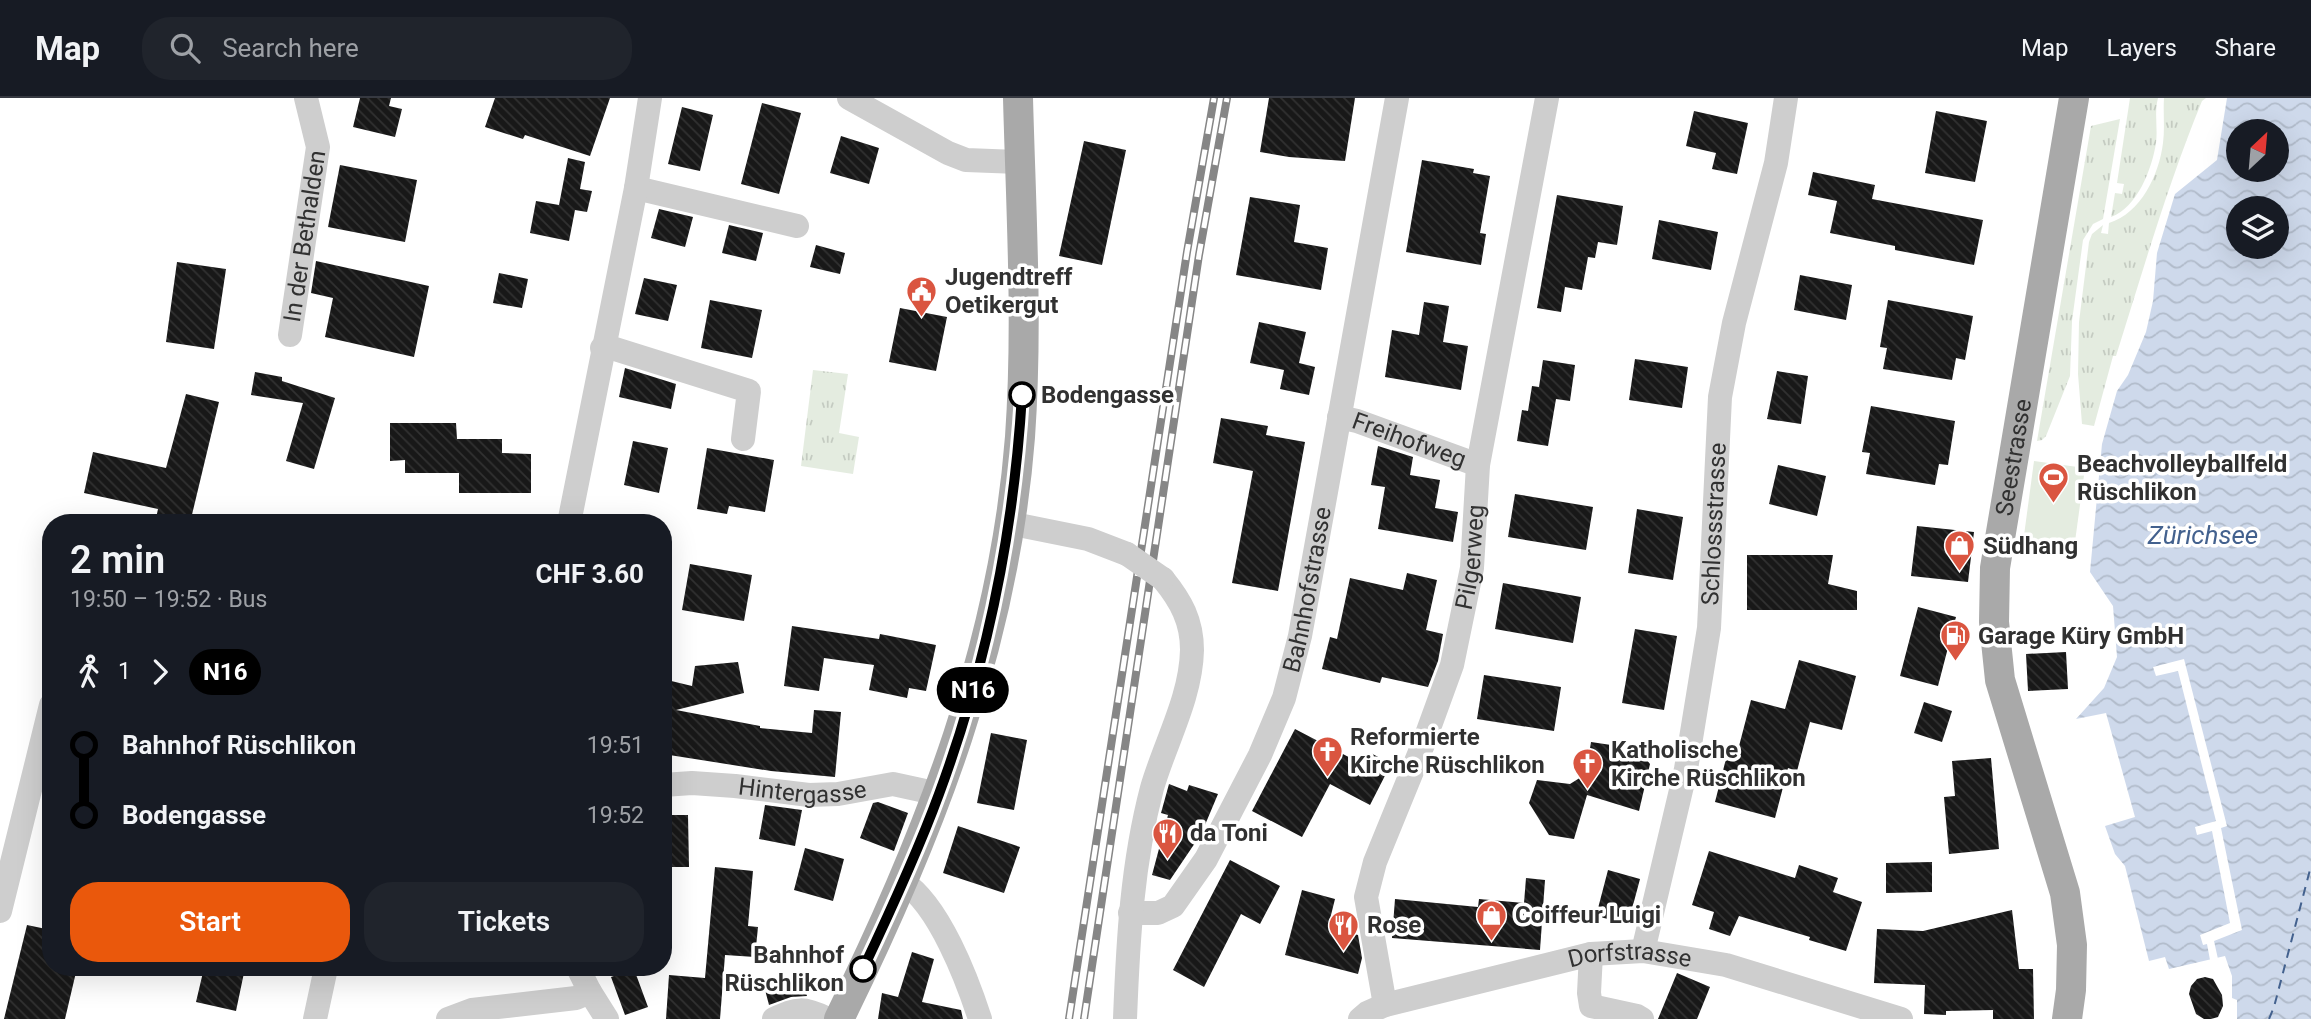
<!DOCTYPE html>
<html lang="en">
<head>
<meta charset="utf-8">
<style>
  :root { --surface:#171b24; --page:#20242c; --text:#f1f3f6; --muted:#9ea1a6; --line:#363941; --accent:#ea580c }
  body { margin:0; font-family:Roboto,sans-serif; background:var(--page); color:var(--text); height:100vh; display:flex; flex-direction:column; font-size:26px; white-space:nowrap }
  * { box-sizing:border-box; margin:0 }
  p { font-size:23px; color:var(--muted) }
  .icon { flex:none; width:38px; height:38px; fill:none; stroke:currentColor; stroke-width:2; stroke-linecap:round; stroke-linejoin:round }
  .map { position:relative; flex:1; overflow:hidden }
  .sheet { position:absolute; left:42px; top:416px; width:630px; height:462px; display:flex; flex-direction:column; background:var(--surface); border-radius:28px; box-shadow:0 7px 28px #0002 }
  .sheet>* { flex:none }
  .badge { padding:0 14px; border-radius:23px; font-size:24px; line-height:46px }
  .needle { width:46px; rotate:26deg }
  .buttons { position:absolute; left:2226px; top:21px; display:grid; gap:14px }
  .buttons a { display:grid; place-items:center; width:63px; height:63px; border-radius:50%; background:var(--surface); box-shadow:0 7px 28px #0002; font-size:35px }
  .map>.badge { position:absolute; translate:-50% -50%; box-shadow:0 0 0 4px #fff }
  .legs { display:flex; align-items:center; gap:10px; height:77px; padding:0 28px; font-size:23px }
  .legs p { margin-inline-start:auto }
  .headline { display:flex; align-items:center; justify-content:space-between; height:119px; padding:0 28px }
  h1 { font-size:38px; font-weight:600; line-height:52px }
  .cta { display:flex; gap:14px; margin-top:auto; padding:14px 28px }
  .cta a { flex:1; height:80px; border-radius:28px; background:var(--accent); color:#fff; font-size:28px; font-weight:600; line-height:80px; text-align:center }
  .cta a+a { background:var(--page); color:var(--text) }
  ul { padding:0 28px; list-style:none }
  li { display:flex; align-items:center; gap:24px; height:70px; font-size:26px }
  li i { display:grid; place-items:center; width:10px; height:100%; margin:0 9px; background:currentColor }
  li i::after { content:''; width:18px; height:18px; margin:-9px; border:5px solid; border-radius:50%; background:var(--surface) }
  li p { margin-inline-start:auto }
  li:first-child i { background:linear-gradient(#0000 50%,currentColor 0) }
  li:last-child i { background:linear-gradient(currentColor 50%,#0000 0) }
  header { display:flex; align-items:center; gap:42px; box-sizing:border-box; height:98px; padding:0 35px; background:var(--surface); border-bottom:2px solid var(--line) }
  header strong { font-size:33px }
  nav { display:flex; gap:38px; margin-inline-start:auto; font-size:24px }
  .search { width:490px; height:63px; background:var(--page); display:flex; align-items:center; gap:18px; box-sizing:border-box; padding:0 24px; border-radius:28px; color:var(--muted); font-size:26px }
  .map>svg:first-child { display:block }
</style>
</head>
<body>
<header>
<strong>Map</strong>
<div class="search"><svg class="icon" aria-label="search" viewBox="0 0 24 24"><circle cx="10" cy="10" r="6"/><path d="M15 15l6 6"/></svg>Search here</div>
<nav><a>Map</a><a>Layers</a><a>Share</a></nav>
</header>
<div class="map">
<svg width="2311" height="921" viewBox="0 0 2311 921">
  <defs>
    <pattern id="grass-tufts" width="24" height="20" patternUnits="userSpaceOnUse" patternTransform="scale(1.75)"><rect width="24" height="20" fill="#e4ece0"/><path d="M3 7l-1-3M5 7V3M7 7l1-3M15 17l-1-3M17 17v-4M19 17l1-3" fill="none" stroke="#c4cbc1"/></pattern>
    <pattern id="water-waves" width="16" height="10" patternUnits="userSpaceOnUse" patternTransform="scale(1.75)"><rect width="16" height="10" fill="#ced9eb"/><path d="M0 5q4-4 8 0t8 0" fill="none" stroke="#b1bbca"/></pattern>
    <pattern id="building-back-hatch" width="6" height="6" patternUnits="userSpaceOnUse" patternTransform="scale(1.75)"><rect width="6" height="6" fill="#181818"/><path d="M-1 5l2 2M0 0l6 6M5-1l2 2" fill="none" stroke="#313131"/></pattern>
  </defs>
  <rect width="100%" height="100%" fill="#fff"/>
  <path fill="url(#grass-tufts)" d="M2130 0H2158C2154 15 2158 30 2156 45 2152 71 2137 110 2111 119L2115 95 2122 96 2124 86 2117 85Z
    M2164 0H2206L2202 3C2168 86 2143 172 2116 258H2113L2094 328 2082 326 2078 276 2079 224 2089 144 2092 136 2103 127 2101 135 2108 136 2109 125C2141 115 2159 77 2163 45 2165 30 2163 15 2164 0Z
    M2120 21 2103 121 2093 126 2083 142 2072 223 2070 278 2046 338 2042 342 2037 343 2091 28Z
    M813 272 848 276 839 335 859 339 853 376 801 368Z"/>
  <path fill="#e4ece0" d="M2034 363 2085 370 2074 451 2023 445Z"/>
  <path fill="url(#water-waves)" fill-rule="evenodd" d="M2227 0H2311V921H2237V902L2232 900V878L2225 858 2169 871 2165 859 2149 863 2125 768 2115 756 2105 728 2135 719 2106 615 2076 621 2104 590 2117 559 2113 508 2090 474 2102 346 2117 293 2128 277 2146 234 2153 203 2157 155 2175 96 2217 62ZM2238 33H2277V72H2238ZM2238 110H2277V149H2238Z"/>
  <path fill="#fff" d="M2184 561 2227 728 2221 730 2242 832 2214 843 2218 861 2210 862 2207 846 2203 847 2200 837 2230 825 2212 733 2197 737 2195 729 2216 723 2178 573 2156 578 2153 569Z"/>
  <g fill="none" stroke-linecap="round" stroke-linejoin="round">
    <path stroke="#43618e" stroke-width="2" stroke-dasharray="9 7" stroke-linecap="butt" d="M2269 921 2274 909 2311 768"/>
  </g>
  <path fill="url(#building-back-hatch)" d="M360 0H391L389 8 402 11 395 39 353 29Z
    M495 0H610L590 58 525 37 523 41 485 29Z
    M1269 0H1355L1345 63 1289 59 1260 54Z
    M762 5 801 15 779 96 741 86Z
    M682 9 713 17 700 73 668 66Z
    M1694 13 1748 25 1737 76 1712 71 1716 55 1686 48Z
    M1936 13 1987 23 1975 84 1925 75Z
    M841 38 879 50 869 86 830 75Z
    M1084 43 1126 52 1102 167 1059 158Z
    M568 60 585 64 580 91 592 93 587 114 575 112 569 143 530 135 536 103 559 107Z
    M1422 62 1474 71 1473 75 1490 78 1480 135 1486 136 1481 167 1406 154Z
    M340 67 417 82 405 144 328 129Z
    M1813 74 1875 87 1872 101 1983 122 1974 167 1895 152V148L1830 135 1837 103 1808 97Z
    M1557 97 1623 108 1617 147 1598 144 1595 160 1588 159 1582 192 1565 189 1561 214 1537 210Z
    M1250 99 1300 107 1294 144 1328 150 1321 192 1236 177Z
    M659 111 693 119 685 149 651 140Z
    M1659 122 1718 134 1711 172 1652 161Z
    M729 127 763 135 756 163 722 155Z
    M816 147 845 155 840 176 810 169Z
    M316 163 429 188 414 259 325 239 333 200 311 195Z
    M177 164 226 171 214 251 166 244Z
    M499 175 528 181 522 210 493 205Z
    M1800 177 1852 187 1846 222 1794 212Z
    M644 180 677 187 668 223 635 216Z
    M710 202 762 212 752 260 701 250Z
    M1888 202 1973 218 1965 262 1956 260 1952 282 1883 271 1887 250 1880 249Z
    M1424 204 1449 208 1443 244 1468 248 1461 292 1385 279 1392 232 1419 237Z
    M900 210 947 219 936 273 889 264Z
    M1259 224 1306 234 1299 265 1315 269 1309 297 1280 291 1284 272 1250 265Z
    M1635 261 1688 269 1682 310 1629 302Z
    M1543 262 1575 267 1570 303 1556 301 1548 348 1517 343 1522 312 1528 313 1532 288 1539 289Z
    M625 270 676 286 671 311 619 299Z
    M1777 273 1808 278 1801 326 1767 321Z
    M255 274 282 279V283L335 300 314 371 286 363 303 305 251 297Z
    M186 296 219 304 190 425H155L158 411 84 395 93 354 166 370Z
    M1871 308 1955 323 1948 367 1939 366 1935 387 1866 376 1870 355 1862 354Z
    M1221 320 1268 328 1266 337 1305 344 1278 493 1232 485 1253 373 1213 365Z
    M390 325H456L457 341H502V355L531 356V395H459V375H405V362L390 363Z
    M633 343 668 350 659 395 624 387Z
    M1378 348 1413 359 1410 377 1440 382 1435 410 1458 414 1453 444 1378 431 1385 389 1371 387Z
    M707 350 774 362 765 414 729 408 727 416 697 411Z
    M1778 367 1826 378 1817 418 1769 406Z
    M1515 396 1593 409 1586 452 1508 439Z
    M1637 411 1683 419 1673 482 1628 475Z
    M1917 428 1974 434 1968 484 1911 478Z
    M1747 457H1833L1828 486 1857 493V512H1747Z
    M690 466 752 477 744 523 682 512Z
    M1407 475 1437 482 1426 532 1443 536 1438 563 1428 589 1382 579 1380 585 1322 571 1330 539 1337 541 1350 480 1403 492Z
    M1503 485 1581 499 1573 545 1495 531Z
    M1918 509 1956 519 1938 588 1900 578Z
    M792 528 879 541 880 536 936 547 926 593 909 590 907 600 869 592 874 567 824 560 819 593 784 588Z
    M1635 531 1677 538 1664 612 1622 605Z
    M2066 554 2068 591 2028 593 2026 556Z
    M1799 562 1856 578 1842 632 1810 624 1797 673 1788 670 1775 720 1715 704 1729 649 1738 652 1751 602 1785 611Z
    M738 564 744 595 676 612 760 628V630L812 635 814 612 841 614 835 679 771 673 663 656V581L692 588 695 568Z
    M1484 577 1561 589 1554 633 1477 621Z
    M1924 604 1952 613 1942 644 1914 635Z
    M1295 631 1362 666 1369 654 1391 666 1370 707 1330 686 1302 739 1252 713Z
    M991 635 1027 642 1014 712 977 705Z
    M1591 644 1638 651 1650 666 1639 713 1587 697 1574 741 1549 737 1529 705 1537 682 1570 686 1586 676Z
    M1991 660 1999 751 1949 756 1944 699 1955 698 1952 663Z
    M1169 686 1187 693 1189 687 1218 696 1197 746 1195 745 1170 782 1152 777 1168 717 1161 715Z
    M878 704 908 715 894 753 860 740 873 705Z
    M765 707 802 712 795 748 759 741Z
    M663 717H688L689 769H663Z
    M958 728 1020 749 1004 795 943 775Z
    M805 750 844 761 833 803 794 792Z
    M1709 753 1795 780 1799 767 1838 780 1833 794 1862 804 1846 853 1809 842 1810 839 1739 818 1730 838 1709 831 1714 814 1692 807Z
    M1230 762 1280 788 1260 826 1241 816 1204 889 1173 872Z
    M1932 764V794L1886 795V765Z
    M715 769 753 773 748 828 758 829 755 859 725 857 720 921H666L669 877 705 880Z
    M1608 772 1640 781 1628 826 1596 818Z
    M1526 780 1545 782 1540 852 1392 840 1395 801 1478 809 1479 801 1524 805Z
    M1302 792 1335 801 1328 829 1358 837 1362 860 1358 876 1285 857Z
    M2012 812 2019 871H2033L2034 921H1993V912L1946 913V917L1924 916 1925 887 1874 885 1877 831 1923 833Z
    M27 827 51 832V870H77L65 921H4Z
    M912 854 934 861 922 904 961 912 963 921H878L882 895 898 899Z
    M204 870H245L236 913 196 904Z
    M634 871 648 909 625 917 611 879Z
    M1677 875 1710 889 1697 921H1658Z
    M801 877 807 898 791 899 769 907 764 888Z
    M2205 879 2213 881 2222 897 2223 908 2218 919 2211 921H2204L2196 916 2189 896 2191 888 2197 881Z"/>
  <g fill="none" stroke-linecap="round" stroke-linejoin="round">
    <g stroke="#cecece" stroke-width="24">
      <path d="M849 0 948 55 966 62 1020 64"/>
      <path d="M636 90 797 128"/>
      <path id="s1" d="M290 237 318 49 306 0"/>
      <path d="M602 250 615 251 749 293 743 341"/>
      <path id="s2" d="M1339 319 1357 323 1478 367"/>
      <path d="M569 425 636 90 650 0"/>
      <path d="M1009 425 1088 441 1127 456"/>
      <path id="s3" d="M663 687 692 685 735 688 809 697 838 696 893 686 939 696"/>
      <path d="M903 784C939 807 967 881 980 921"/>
      <path d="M0 813 51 607"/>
      <path id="s4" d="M1130 815H1158L1173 808 1206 761 1260 657 1284 600 1300 538 1397 0"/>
      <path id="s5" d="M1643 853 1686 671 1709 530 1720 299 1734 225 1776 65 1786 0"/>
      <path d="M1591 856 1589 895 1591 908 1637 918 1642 921"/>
      <path d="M578 870 590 894 607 921"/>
      <path id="s6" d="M1385 907 1366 799 1375 764 1424 644 1452 567 1472 470 1478 367 1547 0"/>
      <path d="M315 921 326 870"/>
      <path d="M448 921 472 912 576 900 590 894"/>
      <path d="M774 921C798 910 803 909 828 921"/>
      <path d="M1125 921C1128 843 1132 766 1152 690 1165 645 1191 600 1192 552 1192 523 1181 503 1163 481"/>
      <path id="s7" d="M1360 921 1367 915 1385 907 1591 856 1643 853 1726 867 1901 921"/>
    </g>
    <g stroke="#a9a9a9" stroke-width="30">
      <path d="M839 921C930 736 1004 547 1020 339 1028 226 1021 113 1018 0"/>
      <path id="s8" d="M2067 921 2071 892 2072 847 2065 795 2000 582 1994 524 1995 470 2074 0"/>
    </g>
    <defs>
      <path id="rail" d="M1069 921 1187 154 1214 0
        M1084 921 1199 157 1227 0"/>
    </defs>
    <use href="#rail" stroke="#868686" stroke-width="8"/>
    <use href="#rail" stroke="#fff" stroke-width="5" stroke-dasharray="16" stroke-linecap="butt"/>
    <path stroke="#cecece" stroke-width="24" d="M1127 456 1163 481"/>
  </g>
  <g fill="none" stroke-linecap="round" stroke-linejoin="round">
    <defs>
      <path id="line-1" d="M863 871C890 814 917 756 939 696 986 569 1014 432 1022 297"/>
    </defs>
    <use href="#line-1" stroke="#fff" stroke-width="16"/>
    <use href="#line-1" stroke="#000" stroke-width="10"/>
  </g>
  <defs>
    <symbol id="civic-pin" viewBox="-11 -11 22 30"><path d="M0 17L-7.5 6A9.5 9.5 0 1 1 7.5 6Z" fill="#da5540" stroke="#fff"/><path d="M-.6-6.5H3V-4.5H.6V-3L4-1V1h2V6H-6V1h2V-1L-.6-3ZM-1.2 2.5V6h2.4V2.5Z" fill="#fff"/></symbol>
    <symbol id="stadium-pin" viewBox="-11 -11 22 30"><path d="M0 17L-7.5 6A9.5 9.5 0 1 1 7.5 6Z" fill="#da5540" stroke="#fff"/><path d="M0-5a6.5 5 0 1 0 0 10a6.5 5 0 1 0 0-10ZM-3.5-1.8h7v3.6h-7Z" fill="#fff"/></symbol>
    <symbol id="shop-pin" viewBox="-11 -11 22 30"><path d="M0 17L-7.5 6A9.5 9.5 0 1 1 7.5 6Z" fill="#da5540" stroke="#fff"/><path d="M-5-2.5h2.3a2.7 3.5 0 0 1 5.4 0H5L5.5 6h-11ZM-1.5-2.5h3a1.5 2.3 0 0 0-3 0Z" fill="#fff"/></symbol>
    <symbol id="fuel-pin" viewBox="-11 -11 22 30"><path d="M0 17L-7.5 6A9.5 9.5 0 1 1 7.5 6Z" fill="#da5540" stroke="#fff"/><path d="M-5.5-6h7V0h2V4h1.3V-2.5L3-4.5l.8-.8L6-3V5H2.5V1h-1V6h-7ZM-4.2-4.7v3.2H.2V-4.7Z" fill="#fff"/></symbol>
    <symbol id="church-pin" viewBox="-11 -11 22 30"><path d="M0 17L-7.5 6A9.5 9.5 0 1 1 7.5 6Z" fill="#da5540" stroke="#fff"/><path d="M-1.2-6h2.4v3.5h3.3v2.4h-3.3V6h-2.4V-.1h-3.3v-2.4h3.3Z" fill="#fff"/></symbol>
    <symbol id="restaurant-pin" viewBox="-11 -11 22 30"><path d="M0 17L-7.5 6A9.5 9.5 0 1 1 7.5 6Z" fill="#da5540" stroke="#fff"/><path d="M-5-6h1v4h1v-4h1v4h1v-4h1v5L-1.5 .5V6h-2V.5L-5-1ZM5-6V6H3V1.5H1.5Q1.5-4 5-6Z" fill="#fff"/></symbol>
  </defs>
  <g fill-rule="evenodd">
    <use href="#civic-pin" x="904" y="176" width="35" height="47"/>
    <use href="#stadium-pin" x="2036" y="362" width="35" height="47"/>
    <use href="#shop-pin" x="1942" y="430" width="35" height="47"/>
    <use href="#fuel-pin" x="1938" y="520" width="35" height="47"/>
    <use href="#church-pin" x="1310" y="636" width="35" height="47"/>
    <use href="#church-pin" x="1570" y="648" width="35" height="47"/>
    <use href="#restaurant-pin" x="1150" y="718" width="35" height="47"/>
    <use href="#shop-pin" x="1474" y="800" width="35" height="47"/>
    <use href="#restaurant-pin" x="1326" y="810" width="35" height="47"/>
  </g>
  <g fill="#fff" stroke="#000" stroke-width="3.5">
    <circle cx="1022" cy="297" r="12"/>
    <circle cx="863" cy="871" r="12"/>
  </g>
  <g text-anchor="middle" stroke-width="7" stroke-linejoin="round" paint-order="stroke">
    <g font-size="24" fill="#313131" stroke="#fff">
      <text dy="8" stroke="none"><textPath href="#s1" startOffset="100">In der Bethalden</textPath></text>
      <text dy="8" stroke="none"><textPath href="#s2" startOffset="74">Freihofweg</textPath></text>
      <text dy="8" stroke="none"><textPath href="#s8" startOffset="574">Seestrasse</textPath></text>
      <text dy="8" stroke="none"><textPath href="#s5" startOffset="434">Schlossstrasse</textPath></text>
      <text dy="8" stroke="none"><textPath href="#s6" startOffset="467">Pilgerweg</textPath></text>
      <text dy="8" stroke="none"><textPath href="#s4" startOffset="392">Bahnhofstrasse</textPath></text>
      <text dy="8" stroke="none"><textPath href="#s3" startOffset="140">Hintergasse</textPath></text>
      <text dy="8" stroke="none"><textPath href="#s7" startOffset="280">Dorfstrasse</textPath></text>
    </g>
    <g font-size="24" font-weight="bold" fill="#313131" stroke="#fff" text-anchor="start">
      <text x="945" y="187">Jugendtreff<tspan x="945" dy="28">Oetikergut</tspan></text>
      <text x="2077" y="374">Beachvolleyballfeld<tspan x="2077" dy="28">Rüschlikon</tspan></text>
      <text x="1983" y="456">Südhang</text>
      <text x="1978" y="546">Garage Küry GmbH</text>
      <text x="1350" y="647">Reformierte<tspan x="1350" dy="28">Kirche Rüschlikon</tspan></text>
      <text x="1611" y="660">Katholische<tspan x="1611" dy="28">Kirche Rüschlikon</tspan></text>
      <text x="1190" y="743">da Toni</text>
      <text x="1515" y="825">Coiffeur Luigi</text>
      <text x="1367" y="835">Rose</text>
    </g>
    <g font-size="24" font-weight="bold" fill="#313131" stroke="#fff" text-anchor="start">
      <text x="1041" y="305">Bodengasse</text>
      <text x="844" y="865" text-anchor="end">Bahnhof<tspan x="844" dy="28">Rüschlikon</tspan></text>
    </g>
    <g font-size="26" font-style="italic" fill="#43618e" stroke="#fff">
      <text x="2203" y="446">Zürichsee</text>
    </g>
  </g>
</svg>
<div class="buttons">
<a><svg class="needle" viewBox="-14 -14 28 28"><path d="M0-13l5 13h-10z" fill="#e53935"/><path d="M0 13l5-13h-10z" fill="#9ea1a6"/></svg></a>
<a><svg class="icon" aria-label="layers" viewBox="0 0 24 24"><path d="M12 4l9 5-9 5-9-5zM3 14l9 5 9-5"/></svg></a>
</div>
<b class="badge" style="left:973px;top:592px;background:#000;color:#fff">N16</b>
<section class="sheet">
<div class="headline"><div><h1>2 min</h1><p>19:50 – 19:52 · Bus</p></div><b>CHF 3.60</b></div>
<div class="legs"><svg class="icon" aria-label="walk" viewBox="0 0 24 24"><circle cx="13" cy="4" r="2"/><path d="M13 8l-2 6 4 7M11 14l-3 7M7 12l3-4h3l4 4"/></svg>1<svg class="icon" aria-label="forward" viewBox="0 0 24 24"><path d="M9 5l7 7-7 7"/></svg><b class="badge" style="background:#000;color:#fff">N16</b></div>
<ul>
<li><i style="color:#000"></i><b>Bahnhof Rüschlikon</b><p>19:51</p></li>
<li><i style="color:#000"></i><b>Bodengasse</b><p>19:52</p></li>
</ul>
<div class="cta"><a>Start</a><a>Tickets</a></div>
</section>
</div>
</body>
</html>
